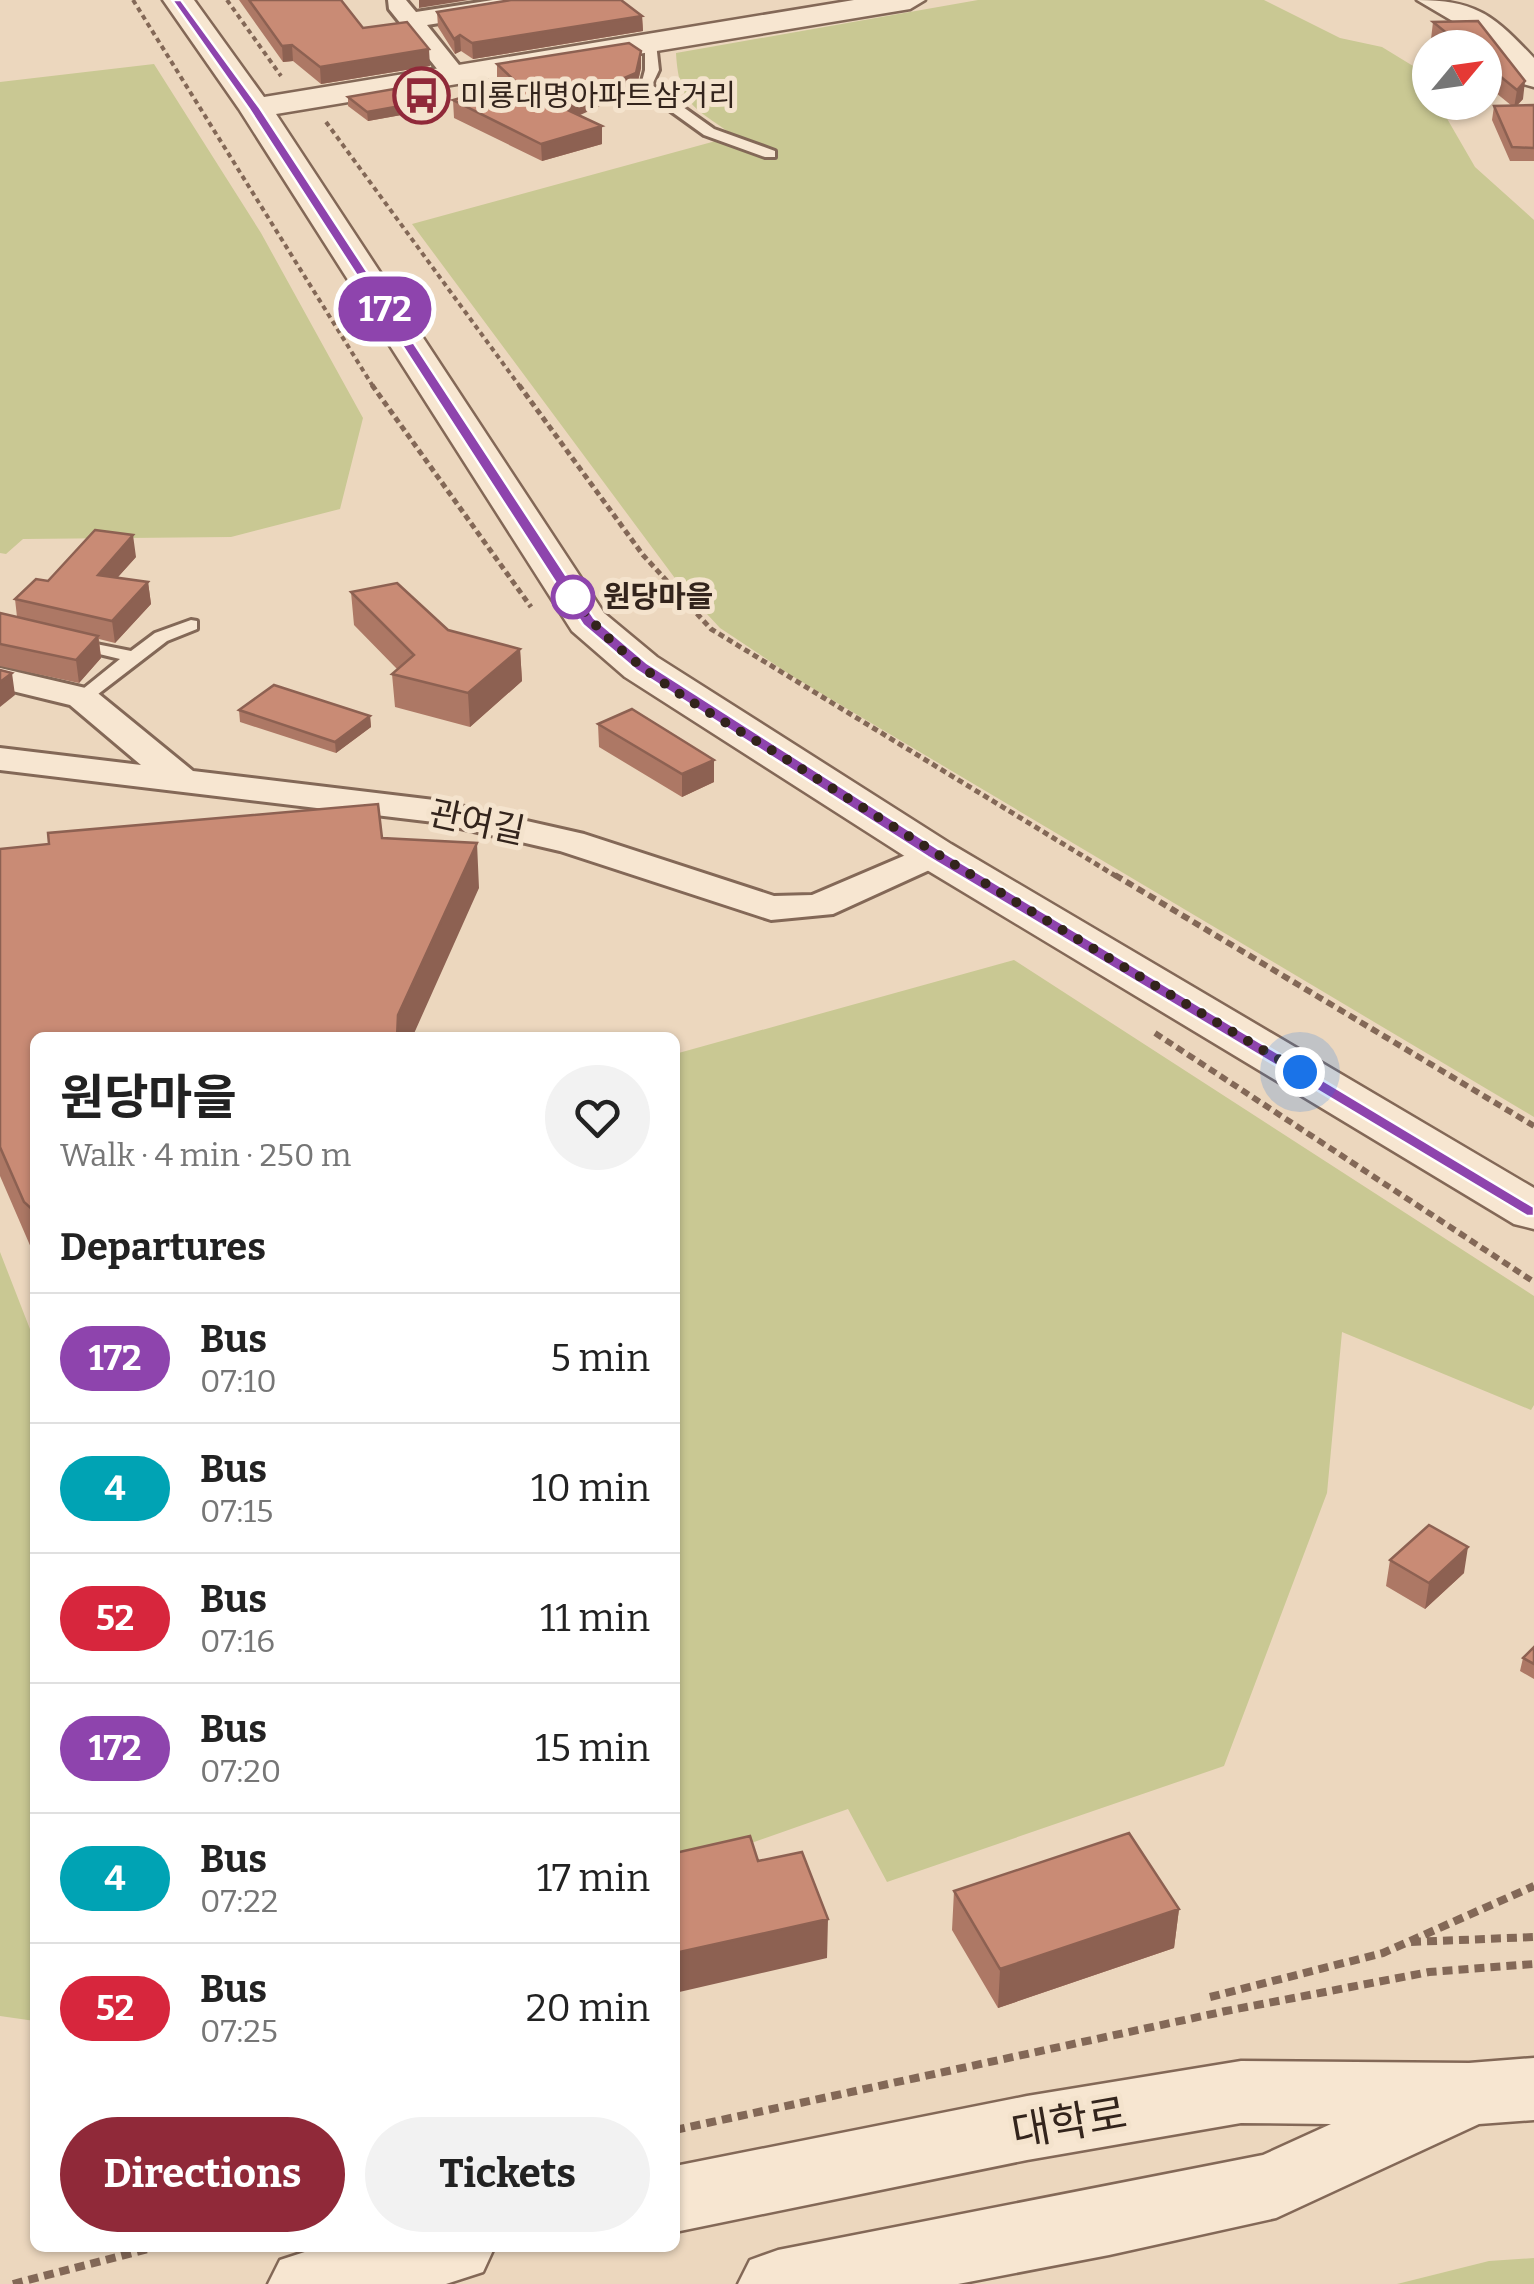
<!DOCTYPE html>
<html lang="en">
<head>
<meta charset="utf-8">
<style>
  :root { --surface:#fff; --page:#f2f2f2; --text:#222; --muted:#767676; --line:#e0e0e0; --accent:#902939 }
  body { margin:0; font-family:Bitter,"Noto Sans KR",serif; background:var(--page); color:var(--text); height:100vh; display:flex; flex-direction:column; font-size:38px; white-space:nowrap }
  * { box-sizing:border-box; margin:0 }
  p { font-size:32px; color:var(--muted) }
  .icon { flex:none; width:55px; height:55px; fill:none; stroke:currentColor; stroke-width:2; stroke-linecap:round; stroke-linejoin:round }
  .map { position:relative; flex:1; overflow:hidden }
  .side { position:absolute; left:30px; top:1032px; width:650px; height:1220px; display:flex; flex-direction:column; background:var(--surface); border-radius:15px; box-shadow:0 2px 8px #0004 }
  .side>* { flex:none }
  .badge { padding:0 20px; border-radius:32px; font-size:35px; line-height:65px }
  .needle { width:65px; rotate:61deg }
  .controls { position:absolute; left:1412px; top:30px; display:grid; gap:20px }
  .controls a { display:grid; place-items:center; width:90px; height:90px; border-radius:50%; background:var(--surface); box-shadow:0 2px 8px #0004; font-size:50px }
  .you { position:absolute; width:50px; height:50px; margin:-25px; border:8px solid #fff; border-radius:50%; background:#1a73e8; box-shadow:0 0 0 15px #1a73e833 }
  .map>.badge { position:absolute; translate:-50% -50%; box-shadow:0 0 0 5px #fff }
  h2 { padding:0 30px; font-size:38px; line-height:90px }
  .round { display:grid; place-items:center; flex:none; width:105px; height:105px; border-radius:52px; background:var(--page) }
  .head { display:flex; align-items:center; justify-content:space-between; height:170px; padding:0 30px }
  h1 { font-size:48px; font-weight:700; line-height:75px }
  .button { display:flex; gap:20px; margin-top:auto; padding:20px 30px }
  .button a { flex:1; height:115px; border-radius:60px; background:var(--accent); color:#fff; font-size:40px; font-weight:700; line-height:115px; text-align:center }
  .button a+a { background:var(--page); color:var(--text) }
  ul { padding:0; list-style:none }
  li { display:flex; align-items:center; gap:30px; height:130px; padding:0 30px; border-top:2px solid var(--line) }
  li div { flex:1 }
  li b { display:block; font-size:38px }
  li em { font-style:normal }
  li .badge { min-width:110px; font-weight:700; text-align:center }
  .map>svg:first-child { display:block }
</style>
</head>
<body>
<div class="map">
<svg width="1534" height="2284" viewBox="0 0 1534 2284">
  <rect width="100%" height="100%" fill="#ecd7be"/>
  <path fill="#c9c893" d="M978 0H1264L1340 38 1382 47 1418 69 1430 90V102L1438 103 1475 167 1534 220V1117L792 676 720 628 680 585 412 224 734 136C697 108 679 107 676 53Z
    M154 64 261 233 363 418 340 509 231 537 23 539 6 554 0 553V82Z
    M1014 960 1534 1296V1405L1531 1410 1342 1332 1327 1493 1224 1766 887 1882 848 1809 675 1870V1054Z
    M0 1252 35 1342V2021L0 2016Z
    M1534 2258V2284H1397L1489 2261Z"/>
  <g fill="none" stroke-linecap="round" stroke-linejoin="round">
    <defs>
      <path id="service" d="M645 40 656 43 659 70 652 85 714 129 775 151V157H765L704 135 640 89 645 70Z
        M191 620 197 621V629L167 641 89 701H75L73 697 120 659 66 646V638L131 651 155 633Z"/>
      <path id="minor" d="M388 0H406L416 12 493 0H551L539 7 427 25 467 75 455 82 446 80 389 9Z
        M0 668 94 690 193 771 434 800 584 834 774 896 812 895 934 843 947 846 953 854 947 862 833 914 771 920 560 851 434 822 0 770V748L141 765 70 705 0 688Z"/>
      <path id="tertiary" d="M163 0H194L264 97 854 0H925L910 9 276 114 604 613 657 657 951 844 1534 1188V1229L1514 1224 917 864 625 677 572 631 239 109Z
        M1417 0C1477 0 1494 16 1534 58V87L1523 84 1478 36Z
        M1534 2058V2120L1479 2124 1276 2218 1109 2255 958 2284H738L750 2260 778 2250 1263 2155 1331 2124 1241 2123 1027 2160 675 2232V2166L1027 2096 1241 2061 1469 2063Z
        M317 2248H494L483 2272 446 2284H268L280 2260Z"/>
    </defs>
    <use href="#service" stroke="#836857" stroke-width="6"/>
    <use href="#minor" stroke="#836857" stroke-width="6"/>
    <use href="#tertiary" stroke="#836857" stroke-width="5"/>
    <path stroke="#836857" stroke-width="4" stroke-dasharray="5 4" stroke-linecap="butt" d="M133 0 374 388
      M227 0 281 76
      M326 122 521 388"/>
    <path stroke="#836857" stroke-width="5" stroke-dasharray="6 4" stroke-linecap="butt" d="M372 385 531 607
      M519 385 643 555 711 629 1119 878"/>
    <path stroke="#836857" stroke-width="6" stroke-dasharray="8 5" stroke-linecap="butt" d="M1115 875 1534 1126
      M1155 1033 1534 1282"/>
    <path stroke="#836857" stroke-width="8" stroke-dasharray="10 6" stroke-linecap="butt" d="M1411 1942 1534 1937
      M1210 1997 1383 1953 1534 1886
      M675 2130 1226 2011 1429 1972 1534 1964
      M13 2284 152 2248"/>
    <use href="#service" fill="#f7e6d1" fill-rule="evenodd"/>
    <use href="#minor" fill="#f7e6d1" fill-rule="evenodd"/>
    <use href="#tertiary" fill="#f7e6d1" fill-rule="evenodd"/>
  </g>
  <path fill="#ad7865" d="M239 0H341L363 28 430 66 321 84 293 61 283 62Z
    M437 12 642 16 643 31 473 59 461 51 455 54 438 27Z
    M1478 21 1523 99 1517 106 1534 105V161H1510L1492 120 1494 106H1512L1485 84V48H1441L1431 39 1433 22Z
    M497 64 641 68 636 90 578 115 602 144 542 161 454 118 453 100 503 86 497 81Z
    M348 97 417 103 418 112 368 121 348 106Z
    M136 557 117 578 148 582 151 604 115 643 99 639 101 658 79 683 0 666V613L17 617 15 599 48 581Z
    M351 592 448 630 520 649 522 681 470 727 395 707 392 674 397 669 354 625Z
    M239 710 370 716 371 727 336 753 240 722Z
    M598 724 714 760V782L682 797 599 747Z
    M382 838 479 888 35 1038V1253L32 1250 0 1176V849Z
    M1390 1560 1464 1573 1425 1609 1386 1586Z
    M1534 1647V1679L1520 1671 1523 1658Z
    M954 1891 1179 1909 1174 1948 998 2008 952 1930Z"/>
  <path fill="#8d6152" d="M419 0H469L419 8Z
    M642 16 643 31 473 59 472 43Z
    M460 35 461 51 455 54 454 39Z
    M292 45 293 61 283 62 282 46Z
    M429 49 430 66 321 84 320 67Z
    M641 51V68L636 90 560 124 559 106Z
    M1525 81 1523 99 1514 108 1517 90Z
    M417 103 418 112 368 121 367 112Z
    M602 126V144L542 161 541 144Z
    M133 535 136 557 101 596 98 575Z
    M148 582 151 604 115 643 112 621Z
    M98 636 101 658 79 683 76 660Z
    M520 649 522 681 470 727 468 693Z
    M12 673 15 695 0 707V682Z
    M370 716 371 727 336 753 335 742Z
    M714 760V782L682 797V774Z
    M477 843 479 888 412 1038H397L398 1015Z
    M1468 1547 1464 1573 1425 1609 1429 1583Z
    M1179 1909 1174 1948 998 2008 1000 1969Z
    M828 1919 827 1958 675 1993V1953Z"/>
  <path fill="#c98b75" stroke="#8d6152" stroke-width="2.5" d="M249 0H341L363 28 407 22 429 49 320 67 292 45 282 46Z
    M511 0H621L642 16 472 43 460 35 454 39 437 12Z
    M1478 21 1525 81 1517 90 1485 64V48H1465L1433 22Z
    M629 43 641 51 636 73 559 106 602 126 541 144 453 100 516 82 497 64Z
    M405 87 417 103 367 112 348 97Z
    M1534 105V148L1512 147 1494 106Z
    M95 530 133 535 98 575 148 582 112 621 15 599 36 579 48 581Z
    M397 583 448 630 520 649 468 693 392 674 414 655 351 592Z
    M0 613 98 636 76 660 0 644Z
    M0 670 12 673 0 682Z
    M274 685 370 716 335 742 239 710Z
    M632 709 714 760 682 774 598 724Z
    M378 804 382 838 477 843 398 1015 397 1038H35V1212L24 1202 0 1147V849L49 844 48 833Z
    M1429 1525 1468 1547 1429 1583 1390 1560Z
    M1534 1647V1664L1523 1658Z
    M1129 1833 1179 1909 1000 1969 954 1891Z
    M750 1836 758 1861 802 1852 828 1919 675 1953V1853Z"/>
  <path fill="#8e44ad" stroke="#fff" stroke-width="2.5" d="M172 0H181L260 108 594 618 647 663 940 850 1534 1207V1216H1527L928 857 636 670 583 625 249 109Z"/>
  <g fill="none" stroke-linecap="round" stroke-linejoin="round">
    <path stroke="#33241c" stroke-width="10" stroke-dasharray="0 18" d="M573 597 568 590C620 669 715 714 794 764 961 871 1131 971 1300 1072"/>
  </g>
  <defs>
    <symbol id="bus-ring" viewBox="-11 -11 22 22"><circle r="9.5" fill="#f4e3cd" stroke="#902939" stroke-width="1.5"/><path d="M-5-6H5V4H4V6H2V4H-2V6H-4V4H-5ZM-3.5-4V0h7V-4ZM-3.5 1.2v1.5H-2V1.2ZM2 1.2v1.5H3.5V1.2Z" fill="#902939"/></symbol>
  </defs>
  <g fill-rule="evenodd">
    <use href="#bus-ring" x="390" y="64" width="63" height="63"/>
  </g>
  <circle fill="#fff" stroke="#8e44ad" stroke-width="5" cx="573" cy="597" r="20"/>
  <g text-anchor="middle" stroke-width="10" stroke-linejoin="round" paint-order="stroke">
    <g font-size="30" fill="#33241c" stroke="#f4e3cd" text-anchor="start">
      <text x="460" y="106">미룡대명아파트삼거리</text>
    </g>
    <g font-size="30" font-weight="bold" fill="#33241c" stroke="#f4e3cd" text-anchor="start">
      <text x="603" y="607">원당마을</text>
    </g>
    <g font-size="35" fill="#33241c" stroke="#f4e3cd">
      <text transform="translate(477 822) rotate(12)" y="12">관여길</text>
    </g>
    <g font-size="42" fill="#33241c" stroke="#f4e3cd">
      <text transform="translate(1069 2122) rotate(-10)" y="15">대학로</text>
    </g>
  </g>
</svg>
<div class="controls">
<a><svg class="needle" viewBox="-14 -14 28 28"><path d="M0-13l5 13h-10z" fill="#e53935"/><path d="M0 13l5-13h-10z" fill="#767676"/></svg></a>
</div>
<div class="you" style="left:1300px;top:1072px"></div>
<b class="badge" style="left:385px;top:309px;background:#8e44ad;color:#fff">172</b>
<section class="side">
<div class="head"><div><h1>원당마을</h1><p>Walk · 4 min · 250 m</p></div><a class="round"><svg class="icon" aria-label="heart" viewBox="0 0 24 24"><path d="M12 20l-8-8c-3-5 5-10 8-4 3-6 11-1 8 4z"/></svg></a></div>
<h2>Departures</h2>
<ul>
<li><span class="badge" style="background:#8e44ad;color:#fff">172</span><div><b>Bus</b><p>07:10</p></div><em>5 min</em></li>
<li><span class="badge" style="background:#00a3b4;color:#fff">4</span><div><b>Bus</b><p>07:15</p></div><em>10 min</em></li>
<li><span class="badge" style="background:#d7263d;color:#fff">52</span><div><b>Bus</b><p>07:16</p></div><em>11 min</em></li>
<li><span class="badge" style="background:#8e44ad;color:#fff">172</span><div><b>Bus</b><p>07:20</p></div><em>15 min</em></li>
<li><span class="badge" style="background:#00a3b4;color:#fff">4</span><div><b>Bus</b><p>07:22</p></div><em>17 min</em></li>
<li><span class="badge" style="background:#d7263d;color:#fff">52</span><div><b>Bus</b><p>07:25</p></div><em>20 min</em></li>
</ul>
<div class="button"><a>Directions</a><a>Tickets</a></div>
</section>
</div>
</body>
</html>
